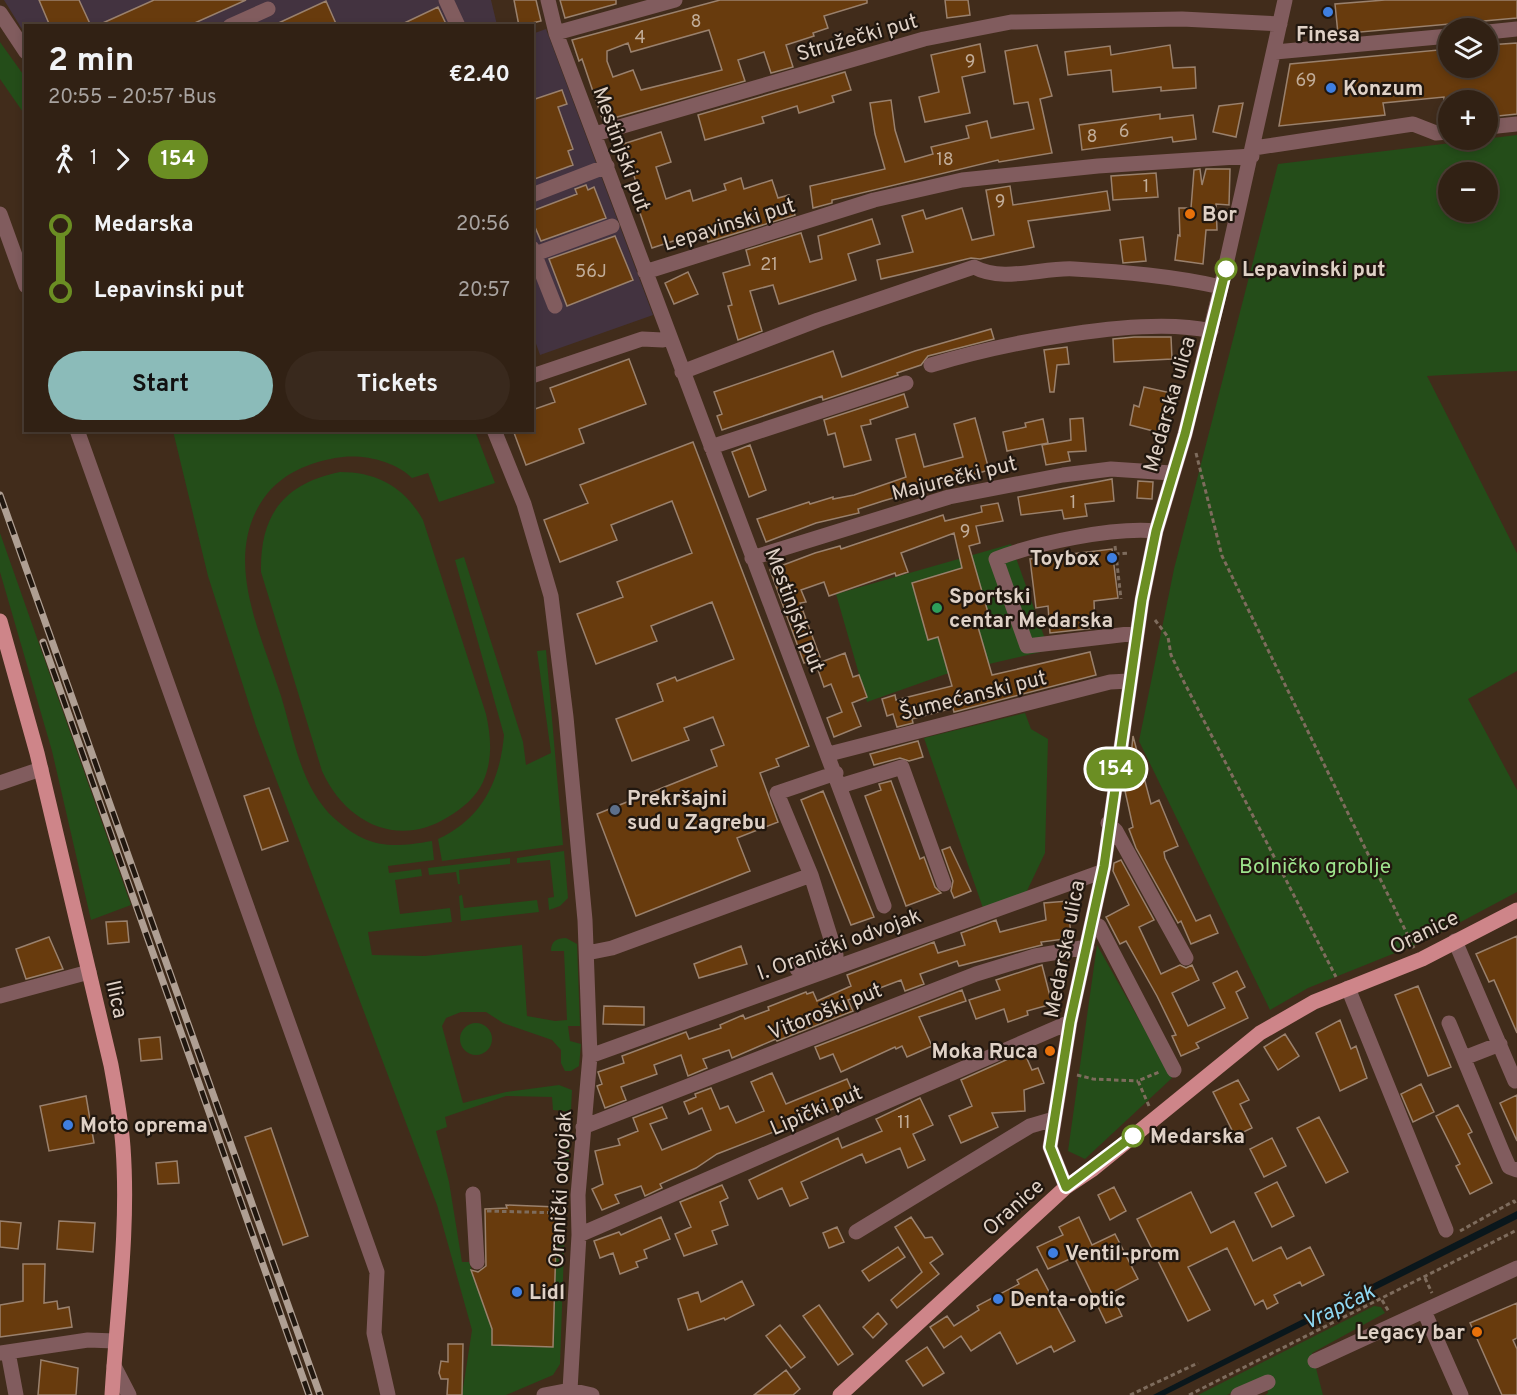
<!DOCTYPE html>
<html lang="en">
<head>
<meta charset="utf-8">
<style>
  :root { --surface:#312114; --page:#39291d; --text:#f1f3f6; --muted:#a8a3a0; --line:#4c3e34; --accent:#8bbbb9 }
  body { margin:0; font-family:Overpass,sans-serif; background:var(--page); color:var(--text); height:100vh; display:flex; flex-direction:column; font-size:22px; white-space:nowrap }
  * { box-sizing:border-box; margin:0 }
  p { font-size:20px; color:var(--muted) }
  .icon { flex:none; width:33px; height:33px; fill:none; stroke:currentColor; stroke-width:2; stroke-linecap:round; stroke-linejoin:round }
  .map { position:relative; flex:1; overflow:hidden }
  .details { position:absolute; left:24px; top:24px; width:510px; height:408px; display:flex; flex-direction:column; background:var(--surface); border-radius:0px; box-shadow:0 3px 9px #0003,0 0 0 2px var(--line) }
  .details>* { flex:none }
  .badge { padding:0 12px; border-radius:20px; font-size:21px; line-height:39px }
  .tools { position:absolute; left:1438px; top:18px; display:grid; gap:12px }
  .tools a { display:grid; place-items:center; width:60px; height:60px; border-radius:50%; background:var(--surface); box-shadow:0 3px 9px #0003,0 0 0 2px var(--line); font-size:30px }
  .map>.badge { position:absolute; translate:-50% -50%; box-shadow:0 0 0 3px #fff }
  .legs { display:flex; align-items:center; gap:9px; height:66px; padding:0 24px; font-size:20px }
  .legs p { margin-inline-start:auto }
  .overview { display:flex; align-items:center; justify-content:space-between; height:102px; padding:0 24px }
  h1 { font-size:33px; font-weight:700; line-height:45px }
  .cta { display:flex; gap:12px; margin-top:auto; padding:12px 24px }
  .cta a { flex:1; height:69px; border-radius:36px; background:var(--accent); color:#111; font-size:24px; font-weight:700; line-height:69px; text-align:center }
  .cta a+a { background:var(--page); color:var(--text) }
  ul { padding:0 24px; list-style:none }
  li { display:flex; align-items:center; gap:21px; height:66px; font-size:22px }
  li i { display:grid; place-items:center; width:9px; height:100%; margin:0 8px; background:currentColor }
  li i::after { content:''; width:15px; height:15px; margin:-8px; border:4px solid; border-radius:50%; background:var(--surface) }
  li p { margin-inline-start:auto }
  li:first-child i { background:linear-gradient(#0000 50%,currentColor 0) }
  li:last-child i { background:linear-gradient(currentColor 50%,#0000 0) }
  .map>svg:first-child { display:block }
</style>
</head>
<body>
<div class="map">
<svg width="1517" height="1395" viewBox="0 0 1517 1395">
  <rect width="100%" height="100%" fill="#412c1b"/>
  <path fill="#433340" d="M4 0H491L497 25 26 26 25 34Z
    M546 29 653 315 540 355 533 335 532 34Z"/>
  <path fill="#244d19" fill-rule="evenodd" d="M0 42 25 77V115L0 79Z
    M1517 135V371L1427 376 1517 553V671L1468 699 1517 790V892L1425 941 1308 988 1270 1010 1139 741 1174 569 1278 164ZM1449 172H1488V212H1449Z
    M173 431H475L495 483 439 502 428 473 412 478C394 460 360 453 335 458 304 464 277 476 260 504 224 564 262 636 281 696 294 738 301 789 335 819 369 849 391 848 432 841L434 860 388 866 389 873 421 869 422 876 395 880 400 914 450 908 452 922 368 932 372 955 425 956 522 945 527 1016 555 1021 567 1020 564 951H551C551 941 557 938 566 938L577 944 580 1026H568L570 1041 581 1044 579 1066 571 1071H565L561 1063V1050L552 1040 503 1023 486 1012H461L446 1018 442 1026 463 1103 506 1092 559 1085 572 1090 568 1173 562 1178 565 1111 553 1110 552 1097 506 1096 445 1117 447 1127 436 1131 449 1182 462 1262H469L489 1321H492V1345L553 1347 557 1219 565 1222 560 1364 553 1375 506 1395H462L472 1330 437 1205 256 726 208 576Z
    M340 472C378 472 405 488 423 520L486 714C491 737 493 759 483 782 476 797 462 809 448 817 397 849 345 822 322 771L261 572C260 515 283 484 340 472Z
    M0 533 131 905 91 920 52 751 0 572Z
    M1011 544 1049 650 946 674 867 702 836 594Z
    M464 557 523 742 526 765 551 753 537 651 546 650 563 845 442 861 438 839C482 819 500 781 504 735L455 560Z
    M1025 713 1031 729 1048 739 1045 853 1025 895 984 911 924 738Z
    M564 851 568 898 560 906 549 910 548 898 554 897 550 860 517 863V858Z
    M510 858V864L459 870 460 884H458L456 872 429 875 428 868Z
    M462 895 464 908 537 900 539 912 461 921 459 896Z
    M1097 945 1172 1078 1085 1159 1068 1151Z
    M460 1039a16 16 0 1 1 32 0a16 16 0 1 1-32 0Z
    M1374 1306 1381 1307 1385 1313 1312 1353 1323 1395H1265L1268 1393 1265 1377 1227 1395H1198Z"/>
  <path fill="#0a171c" d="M1517 1211V1219L1165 1395H1153Z"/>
  <path fill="#683b0d" stroke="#9a816d" stroke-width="1.5" fill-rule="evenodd" d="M39 0H79L91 26H50Z
    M154 0H246L188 26H96Z
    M514 0H536L541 21 519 26Z
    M560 0H616V4L565 18Z
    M720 0H867V3L824 16 828 28 813 33 814 36 786 45 793 67 771 73 764 52 738 60 745 81 603 121 582 59 579 61 572 40ZM709 30 722 70 641 90 633 70 613 77 607 61V51L628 43 631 52Z
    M945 0H968L970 15 947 18Z
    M1385 0H1517V18L1338 34 1335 4Z
    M326 1 337 26H272Z
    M438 7 447 26H398Z
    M1517 43V114L1488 117V100H1444V97L1383 103 1385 115 1279 126 1290 64 1449 49V68H1488V45Z
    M980 44 985 72 962 77 970 113 925 122 919 97 939 92 931 55Z
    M1037 45 1052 96 1040 99 1052 153 999 162 998 160 832 200V203L813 208 810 186 885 169 875 134 870 103 891 100 895 130 905 162 933 154 931 147 969 138 966 126 987 121 991 138 1034 129 1028 102 1014 104 1005 51Z
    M1170 45 1173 68 1195 67 1196 88 1161 91V87L1113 92 1111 70 1068 75 1065 52 1110 46 1111 55Z
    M845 72 851 90 832 96 834 102 799 113 797 106 762 117 764 123 705 140 698 115Z
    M562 90 567 104 558 107 573 149 568 151 573 165 532 180V100Z
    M1243 103 1236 137 1213 132 1219 106Z
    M1160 114V119L1193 115 1196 139 1173 142 1172 137 1082 150 1079 125Z
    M661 132 671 162 656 167 666 199 690 190 693 201 726 190 724 184 741 178 744 189 772 180 778 198 789 195 795 215 708 242 704 231 652 248 639 210 645 208 623 144Z
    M1200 169 1202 185 1206 169H1230L1229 205 1216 204 1217 230H1206L1203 264 1175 260 1178 235 1180 236 1179 208H1191L1194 170Z
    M1156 173 1158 197 1113 200 1111 176Z
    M586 185 588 190 594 187 606 218 541 241 532 220V211L577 194 575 189Z
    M1010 186 1013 205 1107 191 1110 210 1028 221 1034 247 980 259 971 258 881 279 877 260 913 252 902 216 923 210 926 219 962 208 972 240 994 235 986 190Z
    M872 219 880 244 848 254 856 280 779 304 773 285 750 291 762 331 738 340 728 306 732 305 723 273 750 265 746 250 801 233 810 262 822 259 818 236Z
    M615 236 633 280 567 306 549 259Z
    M1143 237 1146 261 1123 263 1120 240Z
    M688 272 698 294 674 304 665 283Z
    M991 329 994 339 928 356 921 365 897 373 898 375 823 400 822 396 722 430 717 416 722 414 714 392 833 351 842 377 915 351Z
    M1134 337H1171L1172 359 1114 362 1113 339Z
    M1067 347 1069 364 1057 365 1054 392H1050L1044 350Z
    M629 359 646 404 579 429 584 443 526 465 513 430H532V410L555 402 550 388Z
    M1144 387 1171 393 1161 433 1130 425 1134 405 1139 407Z
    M904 394 908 407 870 420 871 424 861 426 871 460 844 467 835 433 828 435 824 420Z
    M975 418 989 470 883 501 858 509 859 513 816 523 766 542 757 519 809 502 810 504 833 497V499L854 495 906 477 896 439 915 434 924 467 963 457 954 424Z
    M1083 418 1086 451 1068 452 1070 461 1046 465 1042 445 1071 440 1070 419Z
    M1043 419 1048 443 1007 451 1003 432 1026 427 1025 423Z
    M693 442 809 746 776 759 779 766 760 773 778 822 737 838 750 871 636 916 597 814 717 766 711 750 724 745 713 717 684 728 689 740 632 761 616 719 663 701 657 684 675 677 677 681 734 659 712 602 651 626 657 641 596 664 577 614 623 597 617 582 692 553 672 501 611 525 617 540 560 562 544 520 588 503 580 485Z
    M750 445 766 490 749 497 732 452Z
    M1112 479 1114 501 1085 504 1087 516 1064 519 1062 510 1021 515 1018 497Z
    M1138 481 1153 482 1152 499 1137 498Z
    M998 503 1003 521 976 526 980 543 969 546 991 623 978 627 992 675 1090 652 1096 675 954 712 953 708 912 719 913 723 897 727 893 714 887 716 882 699 895 695 896 700 952 686 938 637 928 640 912 583 962 568 954 533 901 553 908 572 896 576 895 573 829 596 824 582 801 590 806 602 800 603 820 657 804 663 770 570 815 553 840 546 841 549 943 515 945 521 982 512 981 506Z
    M1112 549 1118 598 1094 601 1095 628 1050 633 1048 606 1036 608 1030 559Z
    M845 653 853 677 859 675 867 697 852 703 861 726 834 737 827 718 842 712 831 684 824 687 816 664Z
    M1133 736 1151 804 1159 800 1178 846 1164 852 1165 858 1196 921 1210 915 1218 933 1191 944 1181 921 1178 923 1136 848 1129 829 1133 827 1125 791 1128 786Z
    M918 741 923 757 909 761 900 758 874 765 870 754Z
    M891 781 920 859 924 857 935 887 941 893 906 906 865 796 881 790 879 784Z
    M269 788 288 841 262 850 244 796Z
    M823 791 874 917 851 925 801 800Z
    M950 847 971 891 954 898 951 891 953 881 942 850Z
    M1121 860 1154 920 1139 927 1161 974 1180 965 1186 968 1192 965 1199 980 1172 993 1188 1026 1225 1008 1213 983 1237 971 1245 987 1236 992 1248 1018 1196 1043 1199 1048 1181 1056 1172 1036 1176 1035 1157 996 1126 941 1120 944 1106 917 1129 905 1113 871 1114 863Z
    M1068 901 1071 938 1041 942 1042 945 959 966 957 961 920 974 924 984 905 991 901 980 848 1000 853 1011 777 1041 776 1039 732 1058 729 1050 703 1059 707 1068 688 1076 681 1055 654 1065 657 1074 621 1087 626 1100 605 1108 597 1086 602 1084 598 1072 624 1063 622 1056 686 1032 689 1039 721 1028 720 1025 743 1015 745 1019 769 1010 768 1007 806 992 807 994 813 992 817 1001 851 986 847 975 934 942 938 953 965 945 961 933 996 920 1000 932 1046 920 1044 903Z
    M127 921 129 942 108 944 106 922Z
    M1517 936V1033L1494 980 1489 982 1476 954Z
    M49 937 63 969 26 979 16 949Z
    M741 946 747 964 699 978 694 964Z
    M1042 965 1052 1004 1027 1011 1028 1015 1008 1022 1004 1009 976 1019 969 1000 1000 990 996 980Z
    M1418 986 1451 1067 1428 1076 1395 995Z
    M962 990 966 1001 919 1017 932 1046 907 1057 902 1046 896 1049 895 1047 841 1072 833 1054 820 1059 815 1047Z
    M604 1006 644 1007V1025L603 1024Z
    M1340 1020 1351 1049 1356 1046 1367 1078 1340 1091 1316 1033Z
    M1285 1034 1299 1056 1278 1070 1264 1047Z
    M160 1037 162 1059 141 1061 139 1039Z
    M1024 1052 1032 1070 1038 1068 1044 1083 1024 1090 1025 1111 992 1113 998 1127 961 1143 949 1116 972 1106 961 1080Z
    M772 1073 786 1104 847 1079 856 1100 717 1154 696 1168 660 1184 662 1188 645 1196 641 1186 615 1195 619 1203 602 1210 592 1189 603 1184 595 1151 620 1145 618 1139 638 1131 633 1118 662 1107 667 1118 650 1124 662 1150 711 1130 702 1108 689 1114 684 1102 696 1097 695 1094 711 1088 720 1109 728 1106 736 1123 764 1111 751 1082Z
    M1238 1080 1249 1100 1240 1104 1252 1128 1235 1136 1213 1092Z
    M1421 1084 1434 1112 1413 1122 1401 1094Z
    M1517 1095V1141L1500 1103Z
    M86 1096 94 1143 49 1151 40 1106Z
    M920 1098 933 1125 913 1134 925 1160 908 1168 900 1148 866 1163 862 1154 801 1182 808 1198 790 1206 782 1188 758 1199 749 1180 838 1138 842 1148 882 1131 876 1119Z
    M1458 1105 1472 1132 1468 1134 1492 1183 1470 1194 1456 1166 1460 1164 1436 1116Z
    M1319 1117 1348 1172 1326 1183 1297 1128Z
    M271 1128 308 1236 283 1245 245 1137Z
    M1272 1138 1286 1166 1264 1177 1250 1149Z
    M177 1161 179 1183 158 1184 156 1163Z
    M1277 1182 1294 1216 1272 1227 1255 1193Z
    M722 1185 728 1198 720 1202 728 1225 712 1231 717 1244 684 1256 675 1234 691 1227 680 1202Z
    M1114 1187 1126 1211 1110 1220 1098 1195Z
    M1191 1192 1211 1233 1234 1221 1253 1261 1281 1247 1287 1259 1310 1247 1324 1275 1302 1286 1300 1282 1274 1295 1278 1303 1267 1309 1263 1300 1255 1305 1227 1248 1188 1267 1210 1310 1188 1321 1137 1219Z
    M506 1205 557 1207 553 1347 492 1345V1329L471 1270 478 1272 486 1266 485 1209 507 1208Z
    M661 1217 670 1239 644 1250 647 1258 636 1262 638 1267 620 1274 613 1253 600 1258 594 1241 619 1232 621 1235Z
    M911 1217 925 1238 932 1237 943 1254 930 1263 939 1274 897 1308 891 1300 922 1272 895 1227Z
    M1079 1217 1092 1245 1115 1234 1138 1279 1111 1293 1122 1316 1106 1323 1074 1257 1048 1269 1037 1247 1063 1235 1059 1227Z
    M0 1221 21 1223 18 1249 0 1247Z
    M59 1221 95 1223 93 1252 57 1249Z
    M837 1227 844 1242 829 1248 823 1233Z
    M898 1247 905 1257 869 1281 862 1271Z
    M23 1264H45L44 1303 57 1301 58 1309 69 1307 72 1327 0 1337V1305L23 1301Z
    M1037 1269 1075 1341 1054 1352 1051 1346 1017 1364 1000 1332 971 1351 961 1336 944 1348 930 1327 947 1316 954 1326 979 1310 977 1306 1019 1284 1017 1280Z
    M742 1281 754 1305 725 1320 724 1318 688 1330 678 1299 698 1292 701 1302Z
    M1517 1303V1338L1513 1340 1517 1349V1395H1502L1470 1323Z
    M819 1305 853 1354 838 1365 803 1316Z
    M878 1313 887 1324 873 1338 863 1327Z
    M780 1325 805 1357 791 1368 766 1336Z
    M448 1344H463L462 1395H447L448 1379H441L439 1373 441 1361 448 1362Z
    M927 1347 944 1373 923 1386 906 1361Z
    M41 1360 78 1368 76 1395H38Z
    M786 1370 800 1389 793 1395H754Z"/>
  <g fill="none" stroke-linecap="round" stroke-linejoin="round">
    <path stroke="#7e6c5d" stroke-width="3" stroke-dasharray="4.5 3" stroke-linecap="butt" d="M1196 453 1222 556 1414 948
      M1115 546 1121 599
      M1115 554 1129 553
      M1155 620 1168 637 1171 655 1184 682 1336 977
      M1077 1075 1093 1079 1138 1081
      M1149 1106 1138 1081 1159 1072
      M487 1211 563 1213
      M1460 1231 1514 1201 1517 1206
      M1425 1278 1432 1293
      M1382 1300 1389 1312
      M1130 1395 1198 1363
      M1189 1395 1517 1230"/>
    <path stroke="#815c5e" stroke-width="15" d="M446 0 458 26
      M548 0 556 33 884 906
      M0 13 26 52
      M230 26 268 9
      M1488 32 1517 29
      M556 33 675 0
      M1275 52 1449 36
      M1488 127 1517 124
      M595 134 924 39 1011 22 1182 19 1280 24
      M1254 148 1413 124 1436 133 1449 132
      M532 195 607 166
      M0 214 26 286
      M532 248 555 306
      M535 254 612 226
      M645 272 874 200 962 180 1098 166 1252 156
      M931 365C1000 344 1142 315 1211 331
      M682 372 818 320 974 267C1003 283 1043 267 1074 269 1124 272 1173 276 1221 287
      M532 376 642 339 663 340
      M77 430 377 1272 374 1333 388 1395
      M494 430 524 504 551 596 566 717 585 920 590 1056 578 1195 579 1235 570 1390
      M711 447 906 383
      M752 558 949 497 1063 475 1111 469 1171 473
      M1137 633 1027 646 996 559C1036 543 1113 527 1156 531
      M829 754 1110 682 1129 681
      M0 783 41 769
      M840 786 902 767 944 884
      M1108 823 1116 831 1186 958
      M1092 924 1099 926 1174 1070
      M1455 941 1515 1081
      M587 953 612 948 811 875
      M797 969 836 955 811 875 777 793 836 773
      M1348 988 1446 1230
      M0 996 89 972
      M1449 1023 1502 1151 1509 1167 1517 1170
      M590 1056 1101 872
      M1464 1058 1500 1044
      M583 1127 976 974 1035 956 1087 947
      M1066 1187 1050 1147 1070 1022 1104 866 1142 600 1156 531 1185 434 1221 287 1285 0
      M473 1194 477 1262
      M856 1232 1030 1126 1054 1119
      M579 1235 1070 1022
      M1424 1311 1461 1395
      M8 1352 16 1395
      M0 1353 88 1340 115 1341
      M1315 1361 1517 1268
      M114 1366 129 1395
      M544 1395 570 1390 592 1395
      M1238 1395 1268 1382"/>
    <path stroke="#ce8589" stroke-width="15" d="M0 621 37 753 111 1065C116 1092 121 1119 123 1147 129 1229 117 1313 112 1395
      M840 1395 1066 1187 1093 1169 1260 1033 1314 1002 1422 959 1517 910"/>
    <defs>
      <path id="rail" d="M0 495 320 1395
        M43 642 309 1395"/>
    </defs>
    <use href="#rail" stroke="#af9f93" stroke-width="7"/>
    <use href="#rail" stroke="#21170f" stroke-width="4.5" stroke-dasharray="14" stroke-linecap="butt"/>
  </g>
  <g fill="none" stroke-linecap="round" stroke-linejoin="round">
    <defs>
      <path id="line-1" d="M1133 1136 1066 1187 1050 1147 1070 1022 1104 866 1142 600 1156 531 1185 434 1226 269"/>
    </defs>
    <use href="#line-1" stroke="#fff" stroke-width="14"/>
    <use href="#line-1" stroke="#6b8e23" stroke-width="9"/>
  </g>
  <g fill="#3f7fe0" stroke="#21170f" stroke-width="2">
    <circle cx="1328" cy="12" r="6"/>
    <circle cx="1331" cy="88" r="6"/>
    <circle cx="1112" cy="558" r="6"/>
    <circle cx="68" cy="1125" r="6"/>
    <circle cx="1053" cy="1253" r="6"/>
    <circle cx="517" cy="1292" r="6"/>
    <circle cx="998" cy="1299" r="6"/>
  </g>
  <g fill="#e8710a" stroke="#21170f" stroke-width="2">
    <circle cx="1190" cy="214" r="6"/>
    <circle cx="1050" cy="1051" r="6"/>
    <circle cx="1477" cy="1332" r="6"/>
  </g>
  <g fill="#fff" stroke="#6b8e23" stroke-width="3">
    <circle cx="1226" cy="269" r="10"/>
    <circle cx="1133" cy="1136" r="10"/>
  </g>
  <circle fill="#2e9e5b" stroke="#21170f" stroke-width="2" cx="937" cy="608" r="6"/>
  <circle fill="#5c6f8a" stroke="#21170f" stroke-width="2" cx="615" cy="810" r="6"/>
  <g text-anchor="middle" stroke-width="4.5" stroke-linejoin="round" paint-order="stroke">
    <g font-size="18" fill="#c1ac98">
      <text x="696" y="27">8</text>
      <text x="640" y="43">4</text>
      <text x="970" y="67">9</text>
      <text x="1306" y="86">69</text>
      <text x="1124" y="137">6</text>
      <text x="1092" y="142">8</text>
      <text x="945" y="165">18</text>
      <text x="1146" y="192">1</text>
      <text x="1000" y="207">9</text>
      <text x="769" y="270">21</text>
      <text x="591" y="277">56J</text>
      <text x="1073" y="508">1</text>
      <text x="965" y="537">9</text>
      <text x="904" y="1128">11</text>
    </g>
    <g font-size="21" font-weight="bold" fill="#dfd1c6" stroke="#21170f" text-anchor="start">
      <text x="1328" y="41" text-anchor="middle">Finesa</text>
      <text x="1343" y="95">Konzum</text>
      <text x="1202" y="221">Bor</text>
      <text x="1100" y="565" text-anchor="end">Toybox</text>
      <text x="949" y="603">Sportski<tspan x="949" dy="24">centar Medarska</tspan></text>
      <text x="627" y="805">Prekršajni<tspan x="627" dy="24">sud u Zagrebu</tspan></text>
      <text x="1038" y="1058" text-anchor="end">Moka Ruca</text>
      <text x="80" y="1132">Moto oprema</text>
      <text x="1065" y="1260">Ventil-prom</text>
      <text x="529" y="1299">Lidl</text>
      <text x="1010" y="1306">Denta-optic</text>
      <text x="1465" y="1339" text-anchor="end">Legacy bar</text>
    </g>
    <g font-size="21" fill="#dfd1c6" stroke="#21170f">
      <text transform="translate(857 37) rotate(-16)" y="7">Stružečki put</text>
      <text transform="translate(622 149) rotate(70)" y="7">Mestinjski put</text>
      <text transform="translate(729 224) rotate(-17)" y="7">Lepavinski put</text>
      <text transform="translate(1169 404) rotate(-74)" y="7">Medarska ulica</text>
      <text transform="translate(954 478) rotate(-14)" y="7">Majurečki put</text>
      <text transform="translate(795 610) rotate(69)" y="7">Mestinjski put</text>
      <text transform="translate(973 695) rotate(-14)" y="7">Šumećanski put</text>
      <text transform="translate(1424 932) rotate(-26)" y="7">Oranice</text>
      <text transform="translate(839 944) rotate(-20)" y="7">I. Oranički odvojak</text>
      <text transform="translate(1064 949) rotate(-79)" y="7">Medarska ulica</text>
      <text transform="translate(117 999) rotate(77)" y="7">Ilica</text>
      <text transform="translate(825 1011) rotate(-22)" y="7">Vitoroški put</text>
      <text transform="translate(816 1110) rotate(-23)" y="7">Lipički put</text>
      <text transform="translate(560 1189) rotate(-87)" y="7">Oranički odvojak</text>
      <text transform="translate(1013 1207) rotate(-42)" y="7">Oranice</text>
    </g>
    <g font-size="21" font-weight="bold" fill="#dfd1c6" stroke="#21170f" text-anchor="start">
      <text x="1242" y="276">Lepavinski put</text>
      <text x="1150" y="1143">Medarska</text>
    </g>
    <g font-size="21" fill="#9ee48d" stroke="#21170f">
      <text x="1315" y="873">Bolničko groblje</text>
    </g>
    <g font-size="22" font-style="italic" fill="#8ed7f2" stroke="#21170f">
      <text transform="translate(1338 1306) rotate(-26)" y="8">Vrapčak</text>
    </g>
  </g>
</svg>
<div class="tools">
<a><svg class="icon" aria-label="layers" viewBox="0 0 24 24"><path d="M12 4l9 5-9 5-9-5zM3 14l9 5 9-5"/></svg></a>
<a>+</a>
<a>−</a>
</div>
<b class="badge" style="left:1116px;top:769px;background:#6b8e23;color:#fff">154</b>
<section class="details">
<div class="overview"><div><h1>2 min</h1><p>20:55 – 20:57 · Bus</p></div><b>€2.40</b></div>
<div class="legs"><svg class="icon" aria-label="walk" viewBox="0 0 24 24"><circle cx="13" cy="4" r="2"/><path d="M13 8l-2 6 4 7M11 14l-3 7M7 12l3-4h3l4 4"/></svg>1<svg class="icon" aria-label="forward" viewBox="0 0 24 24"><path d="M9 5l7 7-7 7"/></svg><b class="badge" style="background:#6b8e23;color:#fff">154</b></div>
<ul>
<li><i style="color:#6b8e23"></i><b>Medarska</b><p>20:56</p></li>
<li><i style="color:#6b8e23"></i><b>Lepavinski put</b><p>20:57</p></li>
</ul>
<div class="cta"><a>Start</a><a>Tickets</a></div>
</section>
</div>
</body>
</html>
